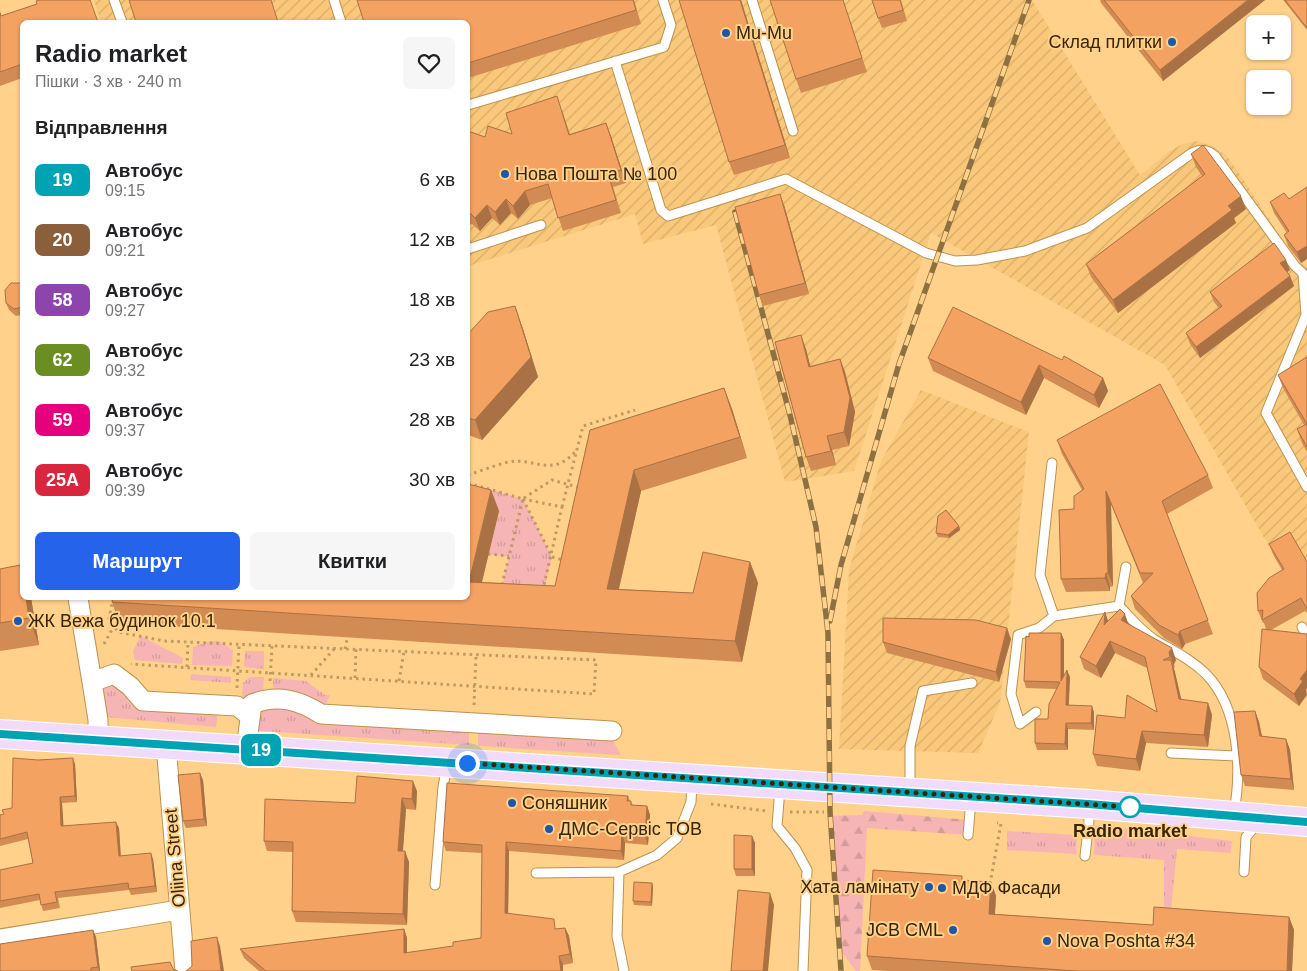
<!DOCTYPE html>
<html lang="uk">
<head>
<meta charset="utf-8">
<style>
  :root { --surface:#fff; --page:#f6f6f6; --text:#202124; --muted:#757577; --accent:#2563eb }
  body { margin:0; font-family:Arial,sans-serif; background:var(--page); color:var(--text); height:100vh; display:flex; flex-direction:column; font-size:19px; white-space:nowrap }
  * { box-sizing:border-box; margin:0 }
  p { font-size:16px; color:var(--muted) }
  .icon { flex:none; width:28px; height:28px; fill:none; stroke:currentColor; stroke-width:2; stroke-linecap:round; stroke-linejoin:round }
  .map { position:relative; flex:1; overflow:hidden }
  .sheet { position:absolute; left:20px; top:20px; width:450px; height:580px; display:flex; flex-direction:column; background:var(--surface); border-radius:8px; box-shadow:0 1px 4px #0004 }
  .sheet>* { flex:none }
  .badge { padding:0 10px; border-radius:8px; font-size:18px; line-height:32px }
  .tools { position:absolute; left:1246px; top:15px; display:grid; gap:10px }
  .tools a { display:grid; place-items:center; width:45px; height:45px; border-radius:8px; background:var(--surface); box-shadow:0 1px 4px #0004; font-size:25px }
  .you { position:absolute; width:25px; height:25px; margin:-12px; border:4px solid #fff; border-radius:50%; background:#1a73e8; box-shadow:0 0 0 8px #1a73e833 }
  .map>.badge { position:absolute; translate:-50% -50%; box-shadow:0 0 0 2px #fff }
  h2 { padding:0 15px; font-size:19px; line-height:45px }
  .round { display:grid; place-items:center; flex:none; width:52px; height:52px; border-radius:8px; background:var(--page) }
  .head { display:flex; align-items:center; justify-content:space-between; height:85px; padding:0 15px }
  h1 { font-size:24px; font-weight:600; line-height:38px }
  .cta { display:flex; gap:10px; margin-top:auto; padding:10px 15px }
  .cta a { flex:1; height:58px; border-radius:8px; background:var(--accent); color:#fff; font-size:20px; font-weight:600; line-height:58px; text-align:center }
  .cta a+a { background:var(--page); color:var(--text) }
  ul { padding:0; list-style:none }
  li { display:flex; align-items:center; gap:15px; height:60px; padding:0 15px }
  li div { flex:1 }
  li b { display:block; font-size:19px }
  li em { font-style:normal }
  li .badge { min-width:55px; font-weight:700; text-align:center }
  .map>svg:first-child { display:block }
</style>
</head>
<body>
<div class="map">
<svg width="1307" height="971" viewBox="0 0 1307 971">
  <defs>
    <pattern id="industrial-furrows" width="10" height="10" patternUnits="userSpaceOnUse" patternTransform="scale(1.25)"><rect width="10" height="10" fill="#fac87a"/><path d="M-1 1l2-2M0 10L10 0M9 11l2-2" fill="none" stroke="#d7ac68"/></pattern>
    <pattern id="grass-tufts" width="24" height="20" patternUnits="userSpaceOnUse" patternTransform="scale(1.25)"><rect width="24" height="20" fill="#f6b4b5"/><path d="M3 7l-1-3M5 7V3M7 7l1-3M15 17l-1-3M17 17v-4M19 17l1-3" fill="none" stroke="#d49b9a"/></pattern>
    <pattern id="forest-firs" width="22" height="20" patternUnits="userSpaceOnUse" patternTransform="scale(1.25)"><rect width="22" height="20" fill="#f6b4b5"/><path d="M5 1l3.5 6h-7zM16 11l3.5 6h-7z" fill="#d49b9a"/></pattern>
  </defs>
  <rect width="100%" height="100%" fill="#ffd18b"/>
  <path fill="url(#industrial-furrows)" d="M94 0H1032L1140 175 1171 150 1183 144 1197 141 1211 145 1226 155 1241 176 1297 262 1307 265V613L1165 365 931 233 854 471 785 482 716 225 643 244 635 214 468 266V22H101Z
    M921 390 1029 432 1000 703 978 753 839 749 849 570 881 461Z"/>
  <path fill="url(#grass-tufts)" d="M468 483 523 499 552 557 541 600 499 598 509 557 488 554 499 511 468 503Z
    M141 636 183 658 182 664 135 660 133 651Z
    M210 641H219L233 650 232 666 192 665 193 647Z
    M245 651H264V669L244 667Z
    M191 674 231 677V683L190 680Z
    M250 677H264L263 693H253L242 698 243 683Z
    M273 678 306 681 325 695H330L324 708 273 695Z
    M113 679 142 708 218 712 216 727 105 717 101 689Z
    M252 704 321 714 469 724V745L248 730Z
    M478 724 607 730 621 755 478 746Z
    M1095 825 1232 841 1231 853 1177 849 1171 910H1164V860L1094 855Z
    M1007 831 1077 835 1076 854 1007 850Z"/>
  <path fill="url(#forest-firs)" d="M864 811 970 820 968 835 867 828 860 971H856L841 951 830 816 862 815Z"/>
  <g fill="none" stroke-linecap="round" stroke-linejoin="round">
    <defs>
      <path id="lane" d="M114 0 122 22
        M334 0 341 22
        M752 0 793 131
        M615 61 661 210 668 216 786 179 926 253 955 261 977 260 1025 251 1087 228 1192 153C1201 149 1207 149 1215 156L1295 266 1307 277
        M468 105 664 47 671 25 663 0
        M468 249 541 225
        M1303 274 1306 315 1266 413 1307 487
        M1052 463 1040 575 1054 616
        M1119 606 1126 567
        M1302 627 1307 636
        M1036 712 1020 724 1011 694 1018 635 1039 628 1054 616 1119 606C1130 617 1142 632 1155 640 1173 651 1191 659 1206 674 1239 708 1242 768 1234 812
        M1171 753 1236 756
        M780 788 777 826 795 848 807 870 803 971
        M910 791V746L923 691 972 683
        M968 835 971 800
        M1085 856 1089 821 1088 807
        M619 872 617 936 624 971
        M1244 872 1246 837 1257 824
        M536 873 619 872 657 855 677 838 691 802 692 782
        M435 885 443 787 447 765"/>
      <path id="street" d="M78 598 92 682
        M98 740V720L92 682 114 674 130 686 143 701 237 706 250 716
        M166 745 185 971
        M246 749 252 704C278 694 299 700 321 714L612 731
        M0 939 179 910"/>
      <path id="primary" d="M0 734 1088 804 1307 822"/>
    </defs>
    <use href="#lane" stroke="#bd924d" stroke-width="11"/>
    <use href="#street" stroke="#bd924d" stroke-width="21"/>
    <use href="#primary" stroke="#fff" stroke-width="30"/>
    <path stroke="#bf9a61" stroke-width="3" stroke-dasharray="2.5 4" stroke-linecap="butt" d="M468 475C481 471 495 465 509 462 535 457 551 478 575 452
      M468 483 523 499 502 585
      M524 498 552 480 581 488
      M523 499 562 507 543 589
      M523 499 552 557 563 560
      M562 507 583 426 635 410
      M488 554 509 556
      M113 598 109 619 118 632 164 641 596 660 594 694 131 664
      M104 644 114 626
      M345 649 347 639
      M187 667 188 642
      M311 675 335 648
      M355 678 356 649
      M270 681 272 646
      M399 681 404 651
      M237 688 239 644
      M474 705 476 655
      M711 804 767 811
      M790 812H824
      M990 884 1001 823H997"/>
    <use href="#lane" stroke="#fff" stroke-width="9"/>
    <use href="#street" stroke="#fff" stroke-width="19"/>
    <use href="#primary" stroke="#f2dbfa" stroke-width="28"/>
    <defs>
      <path id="rail" d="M735 212 790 415 816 527 828 633 830 812 841 971
        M830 621 841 565 899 364 1029 0"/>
    </defs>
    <use href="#rail" stroke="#8f7141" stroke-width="5.5"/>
    <use href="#rail" stroke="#ffd18b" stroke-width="4" stroke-dasharray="11" stroke-linecap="butt"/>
  </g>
  <path fill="#d18b53" d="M37 0H91L22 22V78L0 86V10L1 16 37 4Z
    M634 0 641 24 468 78V22Z
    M679 0H741L790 158 734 175 729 162Z
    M843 0 867 72 801 93 796 79Z
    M901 0 907 21 882 28 878 18Z
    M1100 0H1265L1163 81 1101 3Z
    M1283 0H1307V30L1284 1Z
    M562 110 570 134 606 123 626 183 613 187 621 213 563 231 552 198 530 205 518 219 511 213 500 225 492 218 480 231 472 224 468 226V131L485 137 512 134Z
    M1191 154 1246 209 1234 218 1236 223 1118 313 1091 277 1086 264 1202 176 1196 167Z
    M1307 187V259L1301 263 1288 246 1284 235 1287 233 1274 213 1270 202 1289 199Z
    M784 205 809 294 763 306 759 295Z
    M1290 270 1287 272 1290 276 1294 286 1200 358 1190 344 1186 333 1219 308 1214 302 1210 292Z
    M22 283V315L16 316 9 310 6 303Z
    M522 326 538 377 482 440 468 435V334Z
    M806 349 810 366 840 359 845 372 855 412 849 446 832 450 836 465 811 471 806 457Z
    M1307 357V452L1302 443 1297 429 1304 425 1283 388 1278 375Z
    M928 358 1062 360 1103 378 1108 391 1099 408 1044 378 1026 415 933 371Z
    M724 388 732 409 747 458 641 491 619 589 693 593 750 562 758 583 742 662 119 623 112 602 468 598 491 490 499 511 482 582 555 586 590 430Z
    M1057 440 1208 475 1213 488 1167 514 1213 634 1185 644 1182 649 1164 638 1135 609 1131 596 1143 583 1111 504 1113 586 1110 587V591L1066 592 1061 579 1074 509 1082 490 1062 454Z
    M959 526 960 530 949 538 938 537 936 533Z
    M1269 544 1307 562V613L1305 611 1271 630 1307 634V688L1299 706 1263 679 1259 667 1266 629 1264 623H1263L1258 611 1282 570 1274 556Z
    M0 569 22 598H31L39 645 0 651Z
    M1105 612 1108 621 1128 624 1176 660 1174 664V669L1181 700 1208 703 1212 715 1208 747 1146 743 1140 771 1097 766 1093 754 1125 718 1157 712 1147 668 1115 653 1101 678 1084 669 1080 657Z
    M1061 633 1064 640V676L1070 677 1069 705 1094 712V730L1068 729V750H1037L1035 743 1048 719 1057 689 1026 688 1024 681 1029 637Z
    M1011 639 999 682 887 653 883 642Z
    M1255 711 1259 722 1262 736 1286 739 1290 750 1294 790 1245 786 1241 775Z
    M75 764 77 802 62 803 63 826 119 828 121 856 153 859 157 892 131 895 129 890 58 898 60 908 43 911 40 900 0 908V870L33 863 28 839 0 846V815L4 814 12 808Z
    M203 780 207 826 186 828 183 821Z
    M417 791 416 810 406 809 403 851 409 862 407 925 296 922 292 911 293 852 267 851 264 841 355 803Z
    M628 796 630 801 633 805 647 806 650 815 648 845 625 843 624 860 509 851 508 914 557 929 565 928 569 936 573 963 563 965V971H259L244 958 240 949 404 929 407 938V953L453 946 481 938 482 853 446 851 443 842Z
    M752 836 755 843V876H736L734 869Z
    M964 880 991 882 996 896 995 914 1153 925 1289 917 1294 930 1292 971H888L872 970 867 956Z
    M653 886 652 906 634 905 633 901Z
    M93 930 96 937 100 971H0Z"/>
  <path fill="#aa7144" d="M740 0H741L790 158 785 145Z
    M1248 0H1265L1163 81 1160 70Z
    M606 123 611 136 626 183 621 170Z
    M525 191 530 205 518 219 513 206Z
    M780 194 784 205 809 294 805 283Z
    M1241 196 1246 209 1234 218 1236 223 1118 313 1113 300 1228 206Z
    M506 199 511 213 500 225 495 212Z
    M487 205 492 218 480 231 475 218Z
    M1307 246V259L1301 263 1297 252Z
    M1286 260 1290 270 1284 274 1280 263Z
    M1290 276 1294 286 1200 358 1196 347Z
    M515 306 522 326 538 377 482 440 475 420Z
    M801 335 806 349 814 381 809 367Z
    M840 359 845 372 855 412 849 446 844 432Z
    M1039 365 1044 378 1026 415 1021 402Z
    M1103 378 1108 391 1099 408 1094 395Z
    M724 388 732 409 747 458 740 437Z
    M827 436 832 450 836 465 831 451Z
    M634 470 641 491 614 610 607 589Z
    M491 490 499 511 477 602 469 582Z
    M1106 491 1111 504 1113 586 1108 573Z
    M959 526 960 530 949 538 948 535Z
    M750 562 758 583 742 662 735 641Z
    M1106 573 1110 587V591L1105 578Z
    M26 598H31L39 645 29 618Z
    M1105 612 1109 624 1104 625Z
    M1125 614 1129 626 1121 620Z
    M1007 628 1011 639 999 682 996 672Z
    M1180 631 1185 644 1182 649 1178 635Z
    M1061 633 1064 640V688L1061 681Z
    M1110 641 1115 653 1101 678 1096 666Z
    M1172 648 1176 660 1174 664 1175 669 1169 652Z
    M1171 660 1175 672 1184 711 1179 699Z
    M1067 670 1070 677 1068 711 1066 705Z
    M1307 670V688L1306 689 1307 695 1299 706 1294 694 1300 679Z
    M1208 703 1212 715 1208 747 1204 735Z
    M1092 706 1094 712V730L1091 723Z
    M1255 711 1259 722 1264 747 1260 736Z
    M1066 723 1068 729V750L1065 744Z
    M1142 731 1146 743 1140 771 1136 759Z
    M1286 739 1290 750 1294 790 1291 779Z
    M73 758 75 764 77 802 75 796Z
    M200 773 203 780 207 826 204 819Z
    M413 781 417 791 416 810 412 799Z
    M60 797 62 803 64 832 61 826Z
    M402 798 406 809 402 862 398 851Z
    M647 806 650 815 648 845 645 836Z
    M116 822 119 828 121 863 119 856Z
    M622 834 625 843 624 860 621 851Z
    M752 836 755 843V876L752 869Z
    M506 842 509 851 508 922 505 913Z
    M405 851 409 862 407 925 403 914Z
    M151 853 153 859 157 892 155 886Z
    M991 882 996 896 994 927 989 914Z
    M652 883 653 886 652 906 651 902Z
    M770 893 774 905 768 971H763Z
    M1289 917 1294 930 1292 971H1287Z
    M565 928 569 936 573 963 570 954Z
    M404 929 407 938V962L404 953Z
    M93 930 96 937 100 971H99L98 967Z
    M217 937 220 946 224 971H221Z
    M559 956 563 965V971H561Z"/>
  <path fill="#f3a261" stroke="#aa7144" d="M39 0H90L98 22H22V64L0 72V13L1 16 37 4 36 1Z
    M129 0H271L278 22H136Z
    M357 0H633L636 10 468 63V22H364Z
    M679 0H740L785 145 729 162Z
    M770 0H843L862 58 796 79Z
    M872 0H900L903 10 878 18Z
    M1104 0H1248L1160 70Z
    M1285 0H1307V28Z
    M557 96 569 135 606 123 621 170 608 174 616 200 558 218 548 184 525 191 513 206 506 199 495 212 487 205 475 218 468 211V131L485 137 488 126 512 134 506 113Z
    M1203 145 1241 196 1228 206 1232 210 1113 300 1086 264 1205 174 1191 154Z
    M1307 187V246L1297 252 1284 235 1289 231 1270 202 1284 193 1289 199Z
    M780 194 805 283 759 295 735 207Z
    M1274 243 1286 260 1280 263 1290 276 1196 347 1186 333 1222 306 1210 292Z
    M11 283H22V307L14 309 6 303 5 290Z
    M515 306 531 357 475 420 468 418V334L488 312Z
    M953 307 1062 360 1064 356 1103 378 1094 395 1039 365 1021 402 928 358Z
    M801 335 809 367 840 359 850 398 844 432 827 436 831 451 806 457 775 342Z
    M1307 357V447L1297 429 1307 424 1278 375Z
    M1160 384 1208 475 1162 501 1208 620 1180 631 1178 635 1159 625 1131 596 1153 573H1140L1106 491 1108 573H1106L1105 578 1061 579 1059 510 1074 509V496L1084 489 1057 440Z
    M724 388 740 437 634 470 607 589 693 593 703 552 750 562 735 641 112 602 113 598H468V484L491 490 469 582 555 586 590 430Z
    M946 510 959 526 948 535 936 533 938 516Z
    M1290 532 1307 562V609L1301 598 1262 620 1263 610 1258 611 1257 593 1269 578 1284 569 1269 544Z
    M20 565 22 577V598H26L29 618 0 623V569Z
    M1120 609 1125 614 1121 620 1172 648 1169 652 1170 657 1163 660H1171L1179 699 1208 703 1204 735 1142 731 1136 759 1093 754 1097 715 1125 718 1127 695 1157 712 1145 657 1110 641 1096 666 1080 657 1105 612 1104 625Z
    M883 618 976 620 1007 628 996 672 883 642Z
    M1262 629 1307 634V670L1300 679 1303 681 1294 694 1259 667Z
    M1029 633H1061V681L1067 670 1066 705 1092 706 1091 723H1066L1065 744 1035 743V719H1048L1049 704 1060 682 1024 681 1026 636 1029 637Z
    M1255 711 1260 736 1286 739 1291 779 1241 775 1234 712Z
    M13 758 38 760 73 758 75 796 60 797 61 826 116 822 119 856 151 853 155 886 129 889 128 883 55 892 57 902 41 905 39 894 0 901V870L33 863 27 832 0 839V815L4 814 2 810 12 808Z
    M200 773 204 819 183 821 178 775Z
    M357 776 413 781 412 799 402 798 398 851H405L403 914 292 911 293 842 264 841 265 799 355 803Z
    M447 783 628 796 627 801H631V805L647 806 645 836 622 834 621 851 506 842 505 913 554 919 555 929 565 928 570 954 559 956 561 971H266L240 949 404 929V953L453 946V942L481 938 482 845 443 842Z
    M734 835 752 836V869H734Z
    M873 870 962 876V880L991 882 989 914 1153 925 1154 907 1289 917 1287 971H1076L867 956Z
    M634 882 652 883 651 902 633 901Z
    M738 890 770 893 763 971H731Z
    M93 930 98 967 91 968V971H0V944Z
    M217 937 221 971H186L192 966 191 941Z
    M170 962 173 969 178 971H132L131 967Z"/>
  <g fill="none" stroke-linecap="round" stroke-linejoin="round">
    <defs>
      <path id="line" d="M0 734 1088 804 1307 822"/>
    </defs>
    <use href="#line" stroke="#fff" stroke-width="11"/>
    <use href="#line" stroke="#00a3b4" stroke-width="8"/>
    <path stroke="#362507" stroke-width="5" stroke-dasharray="0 9" d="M467 763 1130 807"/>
  </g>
  <g fill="#1c57a8" stroke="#ffd18b" stroke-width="2">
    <circle cx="726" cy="33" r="5"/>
    <circle cx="1172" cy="42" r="5"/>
    <circle cx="505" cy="174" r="5"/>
    <circle cx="18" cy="621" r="5"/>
    <circle cx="512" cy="803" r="5"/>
    <circle cx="549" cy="829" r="5"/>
    <circle cx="929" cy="887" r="5"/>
    <circle cx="942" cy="888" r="5"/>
    <circle cx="953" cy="930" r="5"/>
    <circle cx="1047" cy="941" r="5"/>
  </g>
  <circle fill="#fff" stroke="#00a3b4" stroke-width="2.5" cx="1130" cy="807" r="10"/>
  <g text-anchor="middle" stroke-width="4" stroke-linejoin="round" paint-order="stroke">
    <g font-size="18" fill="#362507" stroke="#ffd18b" text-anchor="start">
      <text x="736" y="39">Mu-Mu</text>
      <text x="1162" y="48" text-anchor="end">Склад плитки</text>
      <text x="515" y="180">Нова Пошта № 100</text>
      <text x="28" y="627">ЖК Вежа будинок 10.1</text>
      <text x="522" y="809">Соняшник</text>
      <text x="559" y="835">ДМС-Сервіс ТОВ</text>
      <text x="919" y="893" text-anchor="end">Хата ламінату</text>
      <text x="952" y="894">МДФ Фасади</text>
      <text x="943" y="936" text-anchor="end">JCB CML</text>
      <text x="1057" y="947">Nova Poshta #34</text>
    </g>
    <g font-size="18" font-weight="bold" fill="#362507" stroke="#ffd18b">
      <text x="1130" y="837">Radio market</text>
    </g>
    <g font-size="18" fill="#362507" stroke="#ffd18b">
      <text transform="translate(175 858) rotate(-95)" y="6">Oliina Street</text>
    </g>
  </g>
</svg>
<div class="tools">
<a>+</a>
<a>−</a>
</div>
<div class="you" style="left:467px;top:763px"></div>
<b class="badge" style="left:261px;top:750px;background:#00a3b4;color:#fff">19</b>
<section class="sheet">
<div class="head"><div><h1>Radio market</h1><p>Пішки · 3 хв · 240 m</p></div><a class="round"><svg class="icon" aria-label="heart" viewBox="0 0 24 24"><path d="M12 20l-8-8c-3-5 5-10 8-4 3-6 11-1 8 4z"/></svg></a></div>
<h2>Відправлення</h2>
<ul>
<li><span class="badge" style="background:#00a3b4;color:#fff">19</span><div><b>Автобус</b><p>09:15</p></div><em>6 хв</em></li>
<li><span class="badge" style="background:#8b5e3c;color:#fff">20</span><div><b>Автобус</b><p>09:21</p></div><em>12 хв</em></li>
<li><span class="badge" style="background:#8e44ad;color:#fff">58</span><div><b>Автобус</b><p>09:27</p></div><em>18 хв</em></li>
<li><span class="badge" style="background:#6b8e23;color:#fff">62</span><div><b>Автобус</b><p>09:32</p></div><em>23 хв</em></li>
<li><span class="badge" style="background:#e6007e;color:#fff">59</span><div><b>Автобус</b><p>09:37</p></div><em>28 хв</em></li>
<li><span class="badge" style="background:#d7263d;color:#fff">25А</span><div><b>Автобус</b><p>09:39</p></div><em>30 хв</em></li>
</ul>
<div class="cta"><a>Маршрут</a><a>Квитки</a></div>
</section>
</div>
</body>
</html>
